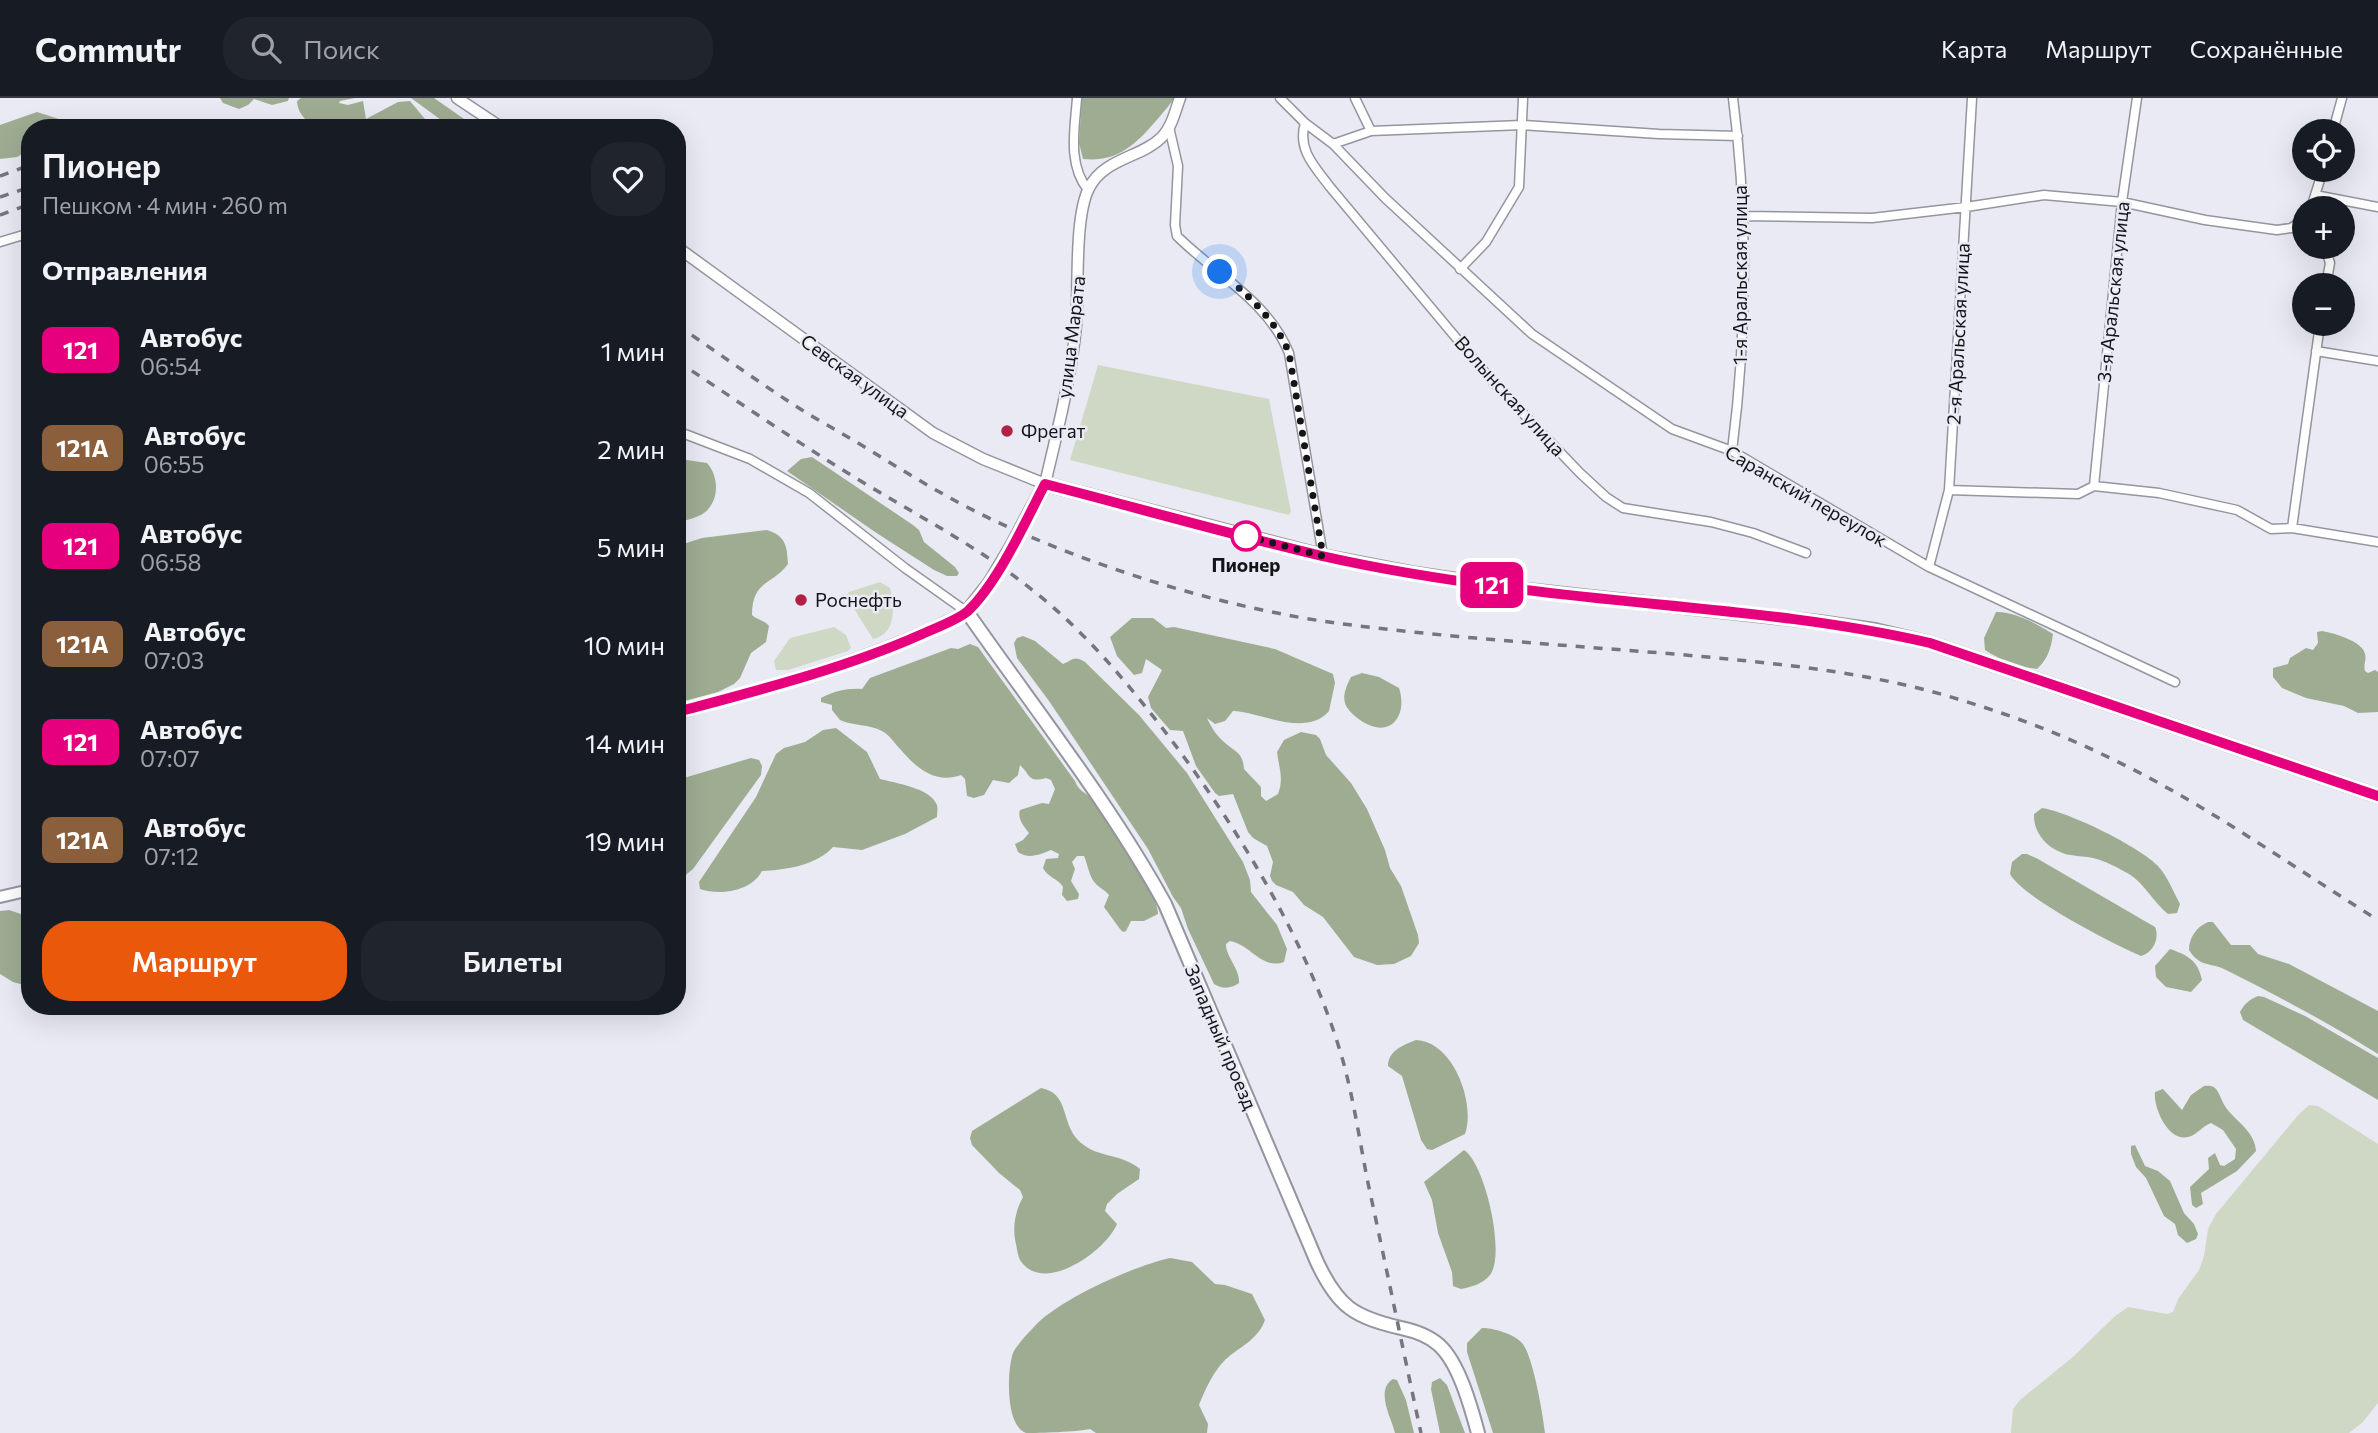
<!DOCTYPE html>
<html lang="ru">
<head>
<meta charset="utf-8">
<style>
  :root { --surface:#171b24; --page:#20242c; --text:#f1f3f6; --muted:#9ea1a6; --line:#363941; --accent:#ea580c }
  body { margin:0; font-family:Commissioner,sans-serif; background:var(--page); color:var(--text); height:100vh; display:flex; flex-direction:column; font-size:26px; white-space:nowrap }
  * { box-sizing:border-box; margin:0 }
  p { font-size:23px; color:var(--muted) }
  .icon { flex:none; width:38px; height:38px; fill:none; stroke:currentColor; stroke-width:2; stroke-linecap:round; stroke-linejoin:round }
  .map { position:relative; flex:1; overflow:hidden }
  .drawer { position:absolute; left:21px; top:21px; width:665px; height:896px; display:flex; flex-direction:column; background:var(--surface); border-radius:28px; box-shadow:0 7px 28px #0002 }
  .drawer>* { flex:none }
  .badge { padding:0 14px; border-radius:10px; font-size:24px; line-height:46px }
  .fabs { position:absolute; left:2292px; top:21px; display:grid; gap:14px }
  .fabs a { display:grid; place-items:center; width:63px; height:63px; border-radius:50%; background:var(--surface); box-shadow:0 7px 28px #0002; font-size:35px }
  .you { position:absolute; width:35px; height:35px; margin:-18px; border:5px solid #fff; border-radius:50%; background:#1a73e8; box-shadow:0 0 0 10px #1a73e833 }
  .map>.badge { position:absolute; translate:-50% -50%; box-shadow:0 0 0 4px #fff }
  h2 { padding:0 21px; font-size:26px; line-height:63px }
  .round { display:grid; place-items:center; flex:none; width:74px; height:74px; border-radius:28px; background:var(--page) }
  .summary { display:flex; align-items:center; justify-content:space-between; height:119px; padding:0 21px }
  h1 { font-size:33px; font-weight:600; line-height:52px }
  .action { display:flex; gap:14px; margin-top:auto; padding:14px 21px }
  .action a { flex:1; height:80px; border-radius:28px; background:var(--accent); color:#fff; font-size:28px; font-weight:600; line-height:80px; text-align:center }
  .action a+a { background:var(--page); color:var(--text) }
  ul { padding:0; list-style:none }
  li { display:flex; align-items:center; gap:21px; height:98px; padding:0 21px }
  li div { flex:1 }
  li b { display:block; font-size:26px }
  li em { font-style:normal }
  li .badge { min-width:77px; font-weight:700; text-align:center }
  header { display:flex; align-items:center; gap:42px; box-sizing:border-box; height:98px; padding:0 35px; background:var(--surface); border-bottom:2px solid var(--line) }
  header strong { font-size:33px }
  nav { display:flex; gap:38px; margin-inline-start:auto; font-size:24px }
  .search { width:490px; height:63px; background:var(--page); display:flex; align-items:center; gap:18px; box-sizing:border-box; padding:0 24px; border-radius:28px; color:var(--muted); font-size:26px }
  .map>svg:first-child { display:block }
</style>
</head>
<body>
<header>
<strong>Commutr</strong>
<div class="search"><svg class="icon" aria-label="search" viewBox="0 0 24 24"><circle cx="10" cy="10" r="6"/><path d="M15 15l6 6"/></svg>Поиск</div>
<nav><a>Карта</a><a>Маршрут</a><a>Сохранённые</a></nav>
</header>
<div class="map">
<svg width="2378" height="1335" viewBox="0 0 2378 1335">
  <rect width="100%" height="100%" fill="#eaeaf5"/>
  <path fill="#ced8c5" d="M1098 267 1269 301 1291 414 1289 417 1070 362Z
    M880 484 890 490C895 509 896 537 873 541L846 498 849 494Z
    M834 529 846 537 851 550 848 553 788 572H776L774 563 790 540Z
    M2309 1007 2318 1008 2378 1046V1305L2362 1325 2349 1335H2011L2013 1311 2020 1302 2074 1258 2114 1219 2128 1209 2167 1216 2173 1214 2178 1201 2199 1172 2204 1158 2208 1131 2216 1116 2299 1016Z"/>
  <path fill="#9ead92" d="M220 0H289L288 3 272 7 254 1 248 7 239 11 223 5Z
    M301 0H355L340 3 339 5 348 7 363 3 366 21 398 4 410 3 425 21 427 30H280L287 27 308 28C307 19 298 18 297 3Z
    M411 0H434L477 30H452Z
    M1082 0H1174C1170 7 1166 11 1161 17 1139 43 1120 65 1083 61L1079 45Z
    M37 14 59 21 63 22 64 30H30V52L17 59 0 61V27Z
    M812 359 913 427 919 432 924 444 955 469 959 475 957 478H947L934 472 875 434 787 373 801 361Z
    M687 362 707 365C719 378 720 403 704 415 697 420 686 422 677 425V363Z
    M767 432C786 438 787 448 788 466 773 487 752 482 752 517 757 522 764 522 769 528L766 544 751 555 740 580 734 586 718 594 677 605V448L702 440Z
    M1996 514C2014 513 2037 526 2053 536 2051 550 2048 561 2037 571 2019 569 2000 562 1985 552L1984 540Z
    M1132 520H1153L1166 530 1174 529 1275 551 1333 576 1335 585 1329 613C1306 640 1261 614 1233 613L1225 623 1215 626 1207 620C1211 629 1217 638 1224 644 1235 654 1243 654 1244 671L1261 689V698L1266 703 1278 696C1284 681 1279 670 1277 654L1284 642 1301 634 1316 637 1320 641 1326 657 1351 685 1367 711 1385 752 1390 770 1401 788 1418 837 1419 845 1411 858 1394 866 1377 867 1354 859 1323 819 1304 807 1293 794 1276 787 1272 783 1270 778 1273 764 1267 748 1253 740 1248 734 1233 696 1219 698 1215 695 1196 668 1183 633 1170 632 1151 610 1148 599 1162 572 1146 561 1142 575 1134 577 1117 558 1110 539Z
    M2322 533C2333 535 2363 543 2365 556 2367 562 2363 566 2365 573L2368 575 2375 572 2378 574V614L2358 615 2344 608 2306 600 2282 590 2273 579V570L2288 566 2290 560 2306 550 2313 552 2318 545 2317 534Z
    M1023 538 1035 543 1063 566C1073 562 1074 557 1085 564L1139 617 1187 675 1243 764 1250 782 1251 794 1277 827 1287 851 1284 864C1262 872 1251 847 1230 843L1226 846C1226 860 1240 870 1239 885 1231 891 1222 891 1214 886L1188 831 1181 810 1173 799 1148 751 1049 603 1017 560 1014 545 1017 540Z
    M970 546 978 549 1075 683C1079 694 1086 694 1093 702 1107 717 1160 798 1158 816L1144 823H1131L1126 833 1123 834 1120 831 1104 809 1109 797C1105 792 1100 790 1096 786 1089 779 1088 767 1084 758H1077L1072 764 1075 771 1071 783 1079 796 1078 801 1067 803 1062 797 1063 789C1058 780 1048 780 1043 770L1046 761 1058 760 1059 756 1051 752C1041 756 1029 762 1018 754L1015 746 1023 742 1029 735C1024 729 1017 720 1020 712L1042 705 1049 706 1055 691 1051 682 1046 680C1027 685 1031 677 1020 667L1018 677 1009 685 993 682 984 697 974 700 967 698 965 681 961 677C936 686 917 671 901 652 894 645 890 637 882 633 869 626 853 628 840 622L832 612V607L821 604V600C834 593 848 590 862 591L870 580 951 550 958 551Z
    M1362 575 1379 579 1399 590C1408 617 1391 641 1363 624 1343 610 1339 602 1351 579Z
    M836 630 867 654 880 681C895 685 931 690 937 707 938 711 937 715 937 719L905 736 862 752 833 749C817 767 786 772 762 773 752 793 720 798 700 791L699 784 756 699 776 656 784 650 805 644 823 632Z
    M751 660 759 662 762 668 761 677 693 771 682 780H677V682Z
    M2042 710C2069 714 2140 749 2158 768 2168 779 2173 793 2180 806L2177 815 2168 816C2153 804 2145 786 2129 776 2118 770 2106 763 2093 760 2086 758 2079 759 2071 757 2051 754 2033 737 2034 716Z
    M2022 756H2027L2038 761 2155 829C2160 840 2153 855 2141 858 2113 846 2023 800 2010 776L2012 764Z
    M9 812 21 816 30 849V883L24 887 13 884 0 876V813Z
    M2208 824H2213L2231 847H2250L2258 856 2289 866 2378 913V956C2329 925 2278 898 2226 872 2211 864 2200 870 2189 852 2189 840 2196 829 2208 824Z
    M2170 851C2187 857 2198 862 2202 882L2191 894 2166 889 2156 879 2155 868Z
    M2258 898 2264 899 2305 918 2378 960V1002L2243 922 2240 914C2244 906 2250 901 2258 898Z
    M1416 942C1453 943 1476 1005 1465 1036L1432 1052 1427 1051 1421 1042 1402 978 1388 968C1388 953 1403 947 1416 942Z
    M2204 988C2208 988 2211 987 2215 990 2220 995 2222 1005 2227 1011 2237 1024 2255 1034 2256 1053L2237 1073 2201 1095 2203 1106 2196 1110 2192 1107 2190 1089 2209 1071 2208 1060 2215 1055 2220 1067 2224 1068 2235 1061 2236 1051 2223 1032 2211 1025C2202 1028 2197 1037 2188 1039 2168 1044 2153 1009 2155 994L2163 991 2182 1012 2191 997Z
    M1041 990C1069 995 1061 1023 1077 1041 1095 1061 1120 1054 1140 1071L1139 1081 1117 1096 1107 1106 1105 1113 1117 1126C1106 1153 1043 1198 1020 1162 1018 1158 1017 1151 1016 1146 1012 1129 1015 1114 1023 1099L1020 1092 999 1075 972 1047 970 1040 972 1033Z
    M2135 1047 2145 1068 2158 1073 2170 1083 2184 1115 2194 1126 2198 1136 2196 1141 2187 1145 2178 1137 2175 1126 2164 1118 2146 1080 2136 1069 2131 1056V1048Z
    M1464 1052C1485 1065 1506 1157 1490 1177 1483 1186 1471 1189 1461 1191L1453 1188 1452 1174 1438 1135 1432 1102 1424 1084Z
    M1170 1160 1192 1164 1215 1186 1225 1187 1252 1196 1265 1222C1258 1242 1239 1249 1225 1262 1213 1274 1205 1292 1199 1307L1208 1326 1207 1335H1096L1090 1331C1076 1334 1040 1335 1026 1335 1005 1328 1007 1272 1013 1255 1017 1247 1026 1237 1033 1230 1057 1202 1134 1168 1170 1160Z
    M1482 1230C1494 1230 1514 1236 1522 1245 1533 1257 1543 1317 1545 1335H1493L1467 1254V1245Z
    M1440 1280 1447 1287 1465 1335H1440L1431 1291 1432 1284Z
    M1393 1281 1397 1282 1406 1302 1414 1335H1395C1391 1319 1375 1292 1393 1281Z"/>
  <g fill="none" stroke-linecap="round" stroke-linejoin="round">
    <defs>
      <path id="minor" d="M1077 0C1075 30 1067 66 1088 92
        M1280 0 1305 25 1333 46 1385 100 1532 236 1672 331 1732 353 1929 469 2175 584
        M1355 0 1371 33
        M1305 25C1297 52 1315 69 1330 89L1493 284 1580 375 1606 399 1623 410 1711 424 1753 435 1806 455
        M1169 29 1178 68 1175 127 1177 138C1215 176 1268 203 1289 255L1323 458
        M2333 33 2342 0
        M1333 46 1371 33 1522 27 1659 36 1738 38
        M2315 97 2378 109
        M2311 110 2323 72
        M1744 118 1872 120 1966 109 2044 97 2122 104 2205 122 2277 132 2291 130 2305 121
        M0 144 30 135
        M2325 149 2330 165 2326 187
        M1460 171 1486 144 1519 89 1523 0
        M2316 253 2378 263
        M677 333 750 361 809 395 905 470 967 514
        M1732 353C1747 236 1748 117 1733 0
        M2094 388 2122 104 2137 0
        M1949 392 2078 396 2094 388 2159 395 2237 412 2271 431 2292 430 2378 444
        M2292 430 2320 226
        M1929 469 1949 392 1972 0"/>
      <path id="tertiary" d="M457 0 502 30
        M677 149 933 335 983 361 1045 386C1057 334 1071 281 1076 228 1079 193 1074 119 1089 90 1104 60 1141 60 1162 39 1172 29 1175 13 1180 0"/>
      <path id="secondary" d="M677 615C777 587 875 561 967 514
        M0 799 30 792"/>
      <path id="primary" d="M1012 448 1045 386 1323 458 1417 476 1510 490 1819 524 1875 532 1930 545 2378 698
        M990 485 967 514C1034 610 1108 703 1165 806L1317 1164C1338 1209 1354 1219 1401 1230 1415 1233 1428 1237 1439 1247 1459 1265 1471 1309 1478 1335"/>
    </defs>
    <use href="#minor" stroke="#94959e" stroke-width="11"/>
    <use href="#tertiary" stroke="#94959e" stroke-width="13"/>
    <use href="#secondary" stroke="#94959e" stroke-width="14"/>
    <use href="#primary" stroke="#94959e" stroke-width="16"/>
    <use href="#minor" stroke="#fff" stroke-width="8"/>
    <use href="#tertiary" stroke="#fff" stroke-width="10"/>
    <use href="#secondary" stroke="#fff" stroke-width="10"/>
    <use href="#primary" stroke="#fff" stroke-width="12"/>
    <path stroke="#75757d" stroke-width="3.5" stroke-dasharray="9 9" stroke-linecap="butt" d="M0 78 30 67
      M0 99 30 89
      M0 117 30 106
      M677 227C715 253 753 280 791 305 817 322 844 336 871 353 910 377 949 401 991 421 1096 471 1228 511 1343 526 1453 540 1563 547 1674 556 1772 565 1870 573 1964 603 2014 618 2063 637 2110 660 2204 705 2290 767 2378 822
      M677 263C736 302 795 343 856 380 919 419 978 448 1036 495 1085 534 1125 582 1163 631 1236 726 1310 847 1343 963 1354 1003 1360 1045 1368 1085 1386 1168 1403 1252 1421 1335"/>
    <defs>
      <path id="primary-bridge" d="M990 485 1012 448"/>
    </defs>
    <use href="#primary-bridge" stroke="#94959e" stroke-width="16" stroke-linecap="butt"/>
    <use href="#primary-bridge" stroke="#fff" stroke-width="12"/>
  </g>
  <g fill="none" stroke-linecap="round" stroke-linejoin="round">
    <defs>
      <path id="line" d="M677 614C759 592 843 571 920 537 935 530 956 523 968 513 999 483 1025 424 1045 386 1138 410 1229 436 1322 458 1384 472 1447 482 1510 490 1650 509 1792 513 1930 545L2378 698"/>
    </defs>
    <use href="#line" stroke="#fff" stroke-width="16"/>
    <use href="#line" stroke="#e6007e" stroke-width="10"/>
    <path stroke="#151519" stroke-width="7" stroke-dasharray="0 12.6" d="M1220 174C1247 196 1276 222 1289 255L1323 458 1246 438"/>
  </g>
  <g fill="#b22046" stroke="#eaeaf5" stroke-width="2.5">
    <circle cx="1007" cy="333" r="7"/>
    <circle cx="801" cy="502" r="7"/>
  </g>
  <circle fill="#fff" stroke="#e6007e" stroke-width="3.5" cx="1246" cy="438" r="14"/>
  <g text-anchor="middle" stroke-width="5" stroke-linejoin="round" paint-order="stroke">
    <g font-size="19" fill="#151519" stroke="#eaeaf5">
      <text transform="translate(1740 177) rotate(-90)" y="7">1-я Аральская улица</text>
      <text transform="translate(2113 194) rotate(-84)" y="7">3-я Аральская улица</text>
      <text transform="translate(1958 236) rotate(-87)" y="7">2-я Аральская улица</text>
      <text transform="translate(1071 239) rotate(-83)" y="7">улица Марата</text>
      <text transform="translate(855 278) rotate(36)" y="7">Севская улица</text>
      <text transform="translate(1510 298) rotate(48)" y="7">Волынская улица</text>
      <text transform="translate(1806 398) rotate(30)" y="7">Саранский переулок</text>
      <text transform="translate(1221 939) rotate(67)" y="7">Западный проезд</text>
    </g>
    <g font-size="19" fill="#151519" stroke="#eaeaf5" text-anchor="start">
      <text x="1021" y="340">Фрегат</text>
      <text x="815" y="509">Роснефть</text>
    </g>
    <g font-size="19" font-weight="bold" fill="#151519" stroke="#eaeaf5">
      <text x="1246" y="474">Пионер</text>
    </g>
  </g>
</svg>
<div class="fabs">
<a><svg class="icon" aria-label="locate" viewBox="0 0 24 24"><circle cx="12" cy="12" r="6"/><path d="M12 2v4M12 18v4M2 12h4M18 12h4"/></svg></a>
<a>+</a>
<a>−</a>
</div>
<div class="you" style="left:1220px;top:174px"></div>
<b class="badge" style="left:1492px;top:487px;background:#e6007e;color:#fff">121</b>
<section class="drawer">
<div class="summary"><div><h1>Пионер</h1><p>Пешком · 4 мин · 260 m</p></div><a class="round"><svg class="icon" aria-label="heart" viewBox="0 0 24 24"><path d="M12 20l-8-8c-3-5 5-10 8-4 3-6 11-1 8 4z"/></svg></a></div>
<h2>Отправления</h2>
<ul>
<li><span class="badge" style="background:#e6007e;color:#fff">121</span><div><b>Автобус</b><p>06:54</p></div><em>1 мин</em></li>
<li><span class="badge" style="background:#8b5e3c;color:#fff">121А</span><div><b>Автобус</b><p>06:55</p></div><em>2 мин</em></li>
<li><span class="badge" style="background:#e6007e;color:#fff">121</span><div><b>Автобус</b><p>06:58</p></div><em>5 мин</em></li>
<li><span class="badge" style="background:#8b5e3c;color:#fff">121А</span><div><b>Автобус</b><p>07:03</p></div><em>10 мин</em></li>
<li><span class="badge" style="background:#e6007e;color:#fff">121</span><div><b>Автобус</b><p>07:07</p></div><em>14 мин</em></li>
<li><span class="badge" style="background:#8b5e3c;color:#fff">121А</span><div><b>Автобус</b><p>07:12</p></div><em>19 мин</em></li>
</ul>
<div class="action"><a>Маршрут</a><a>Билеты</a></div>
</section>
</div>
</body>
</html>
